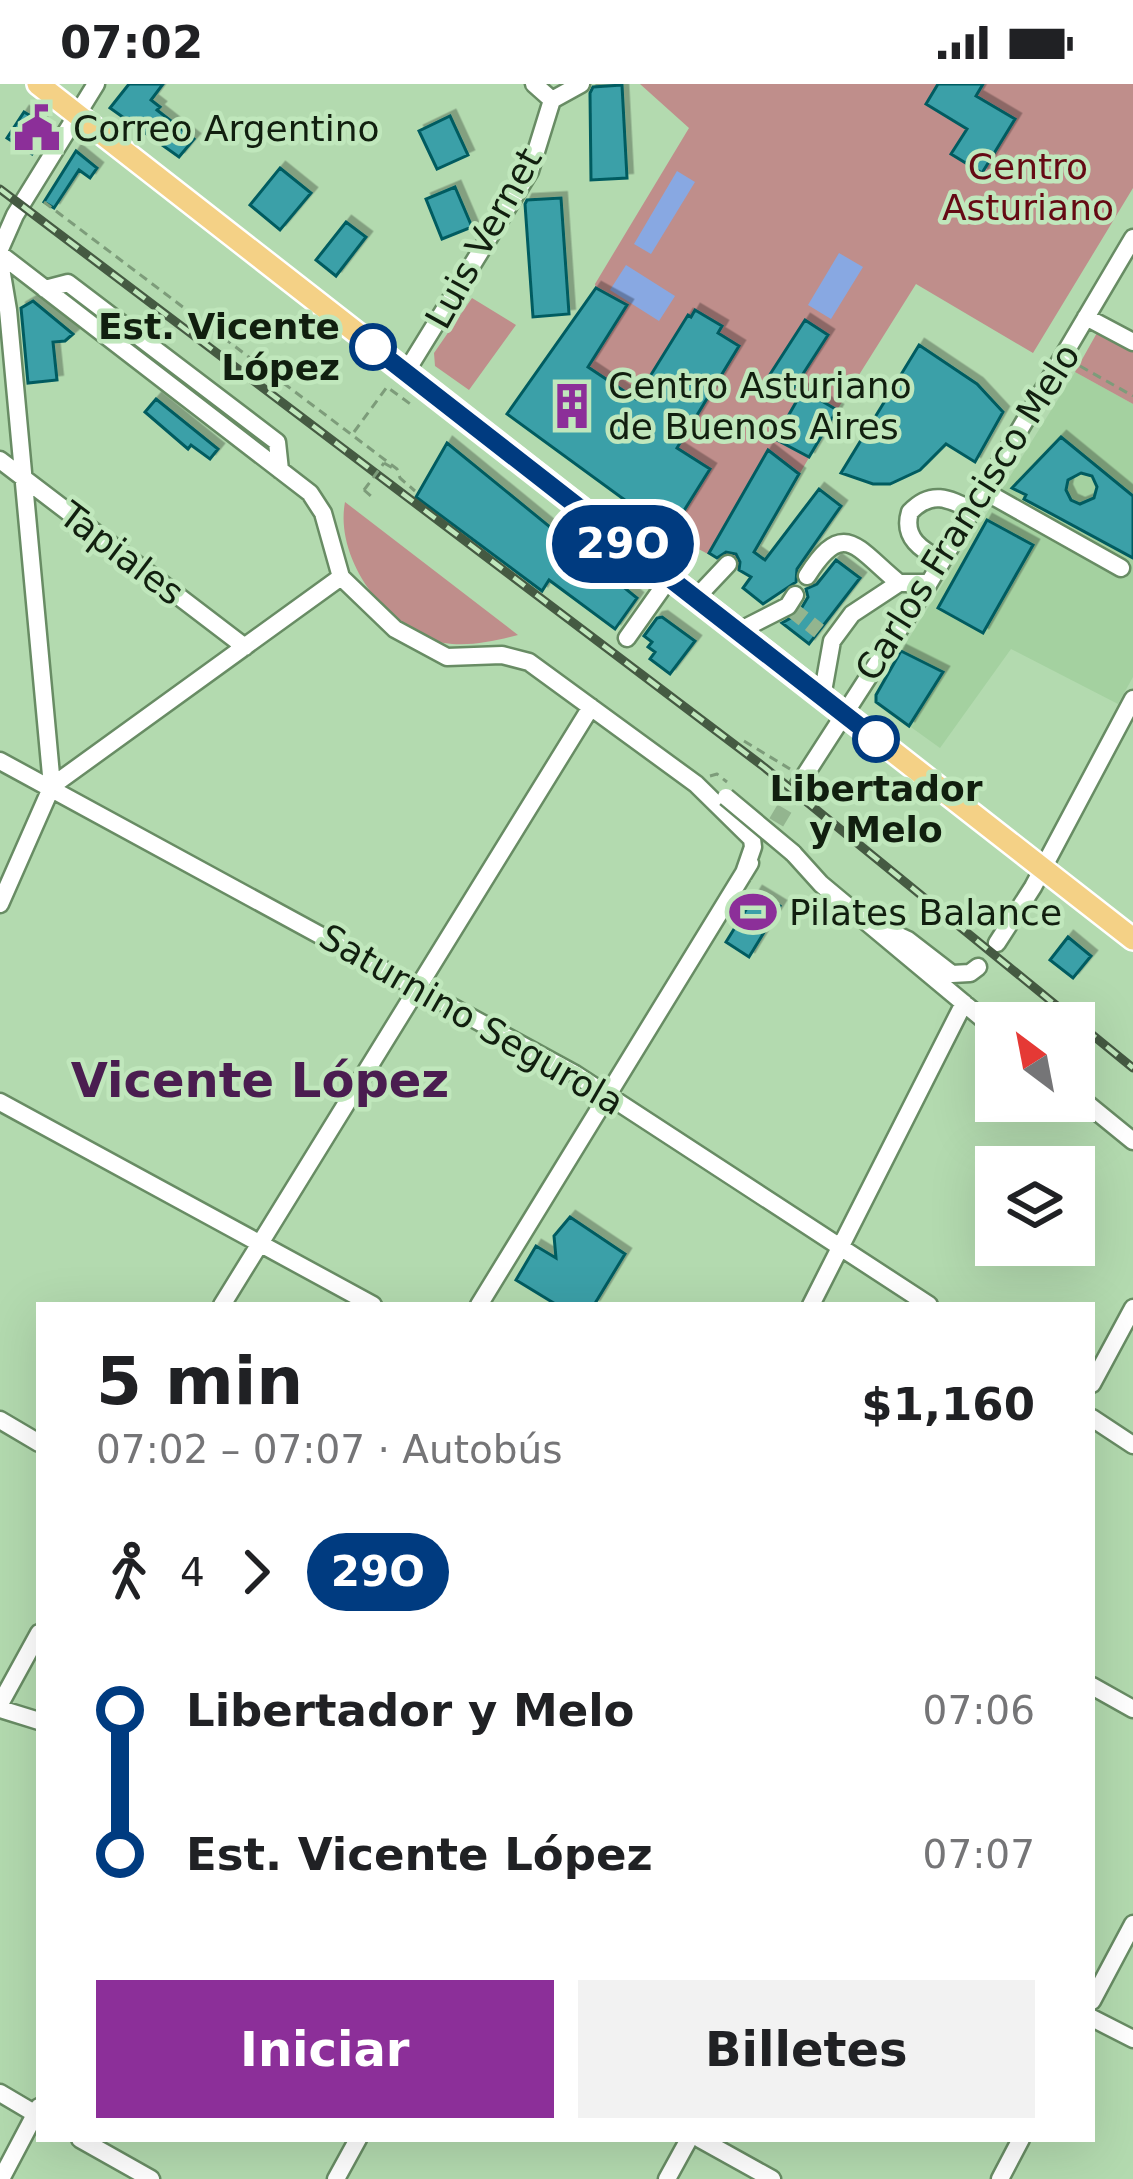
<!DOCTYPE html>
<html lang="es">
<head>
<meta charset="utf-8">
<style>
  :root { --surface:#fff; --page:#f2f2f2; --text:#202124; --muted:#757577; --accent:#8c2f99 }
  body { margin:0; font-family:"DejaVu Sans",sans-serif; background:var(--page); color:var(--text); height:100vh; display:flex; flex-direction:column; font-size:45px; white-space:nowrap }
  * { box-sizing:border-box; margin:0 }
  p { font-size:39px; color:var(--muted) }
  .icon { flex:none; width:66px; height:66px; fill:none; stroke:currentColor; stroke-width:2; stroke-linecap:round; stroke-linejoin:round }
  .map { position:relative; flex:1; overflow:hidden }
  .drawer { position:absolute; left:36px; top:1218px; width:1059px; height:840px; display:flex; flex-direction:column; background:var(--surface); border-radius:0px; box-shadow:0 12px 48px #0002 }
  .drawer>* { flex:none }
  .badge { padding:0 24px; border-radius:39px; font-size:42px; line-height:78px }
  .needle { width:78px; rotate:328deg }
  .controls { position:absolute; left:975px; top:918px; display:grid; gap:24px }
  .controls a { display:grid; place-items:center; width:120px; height:120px; border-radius:0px; background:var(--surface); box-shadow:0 12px 48px #0002; font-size:60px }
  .map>.badge { position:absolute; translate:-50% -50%; box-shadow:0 0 0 6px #fff }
  .legs { display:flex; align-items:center; gap:18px; height:132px; padding:0 60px; font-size:39px }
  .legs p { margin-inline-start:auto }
  .summary { display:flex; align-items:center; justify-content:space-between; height:204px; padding:0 60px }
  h1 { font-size:66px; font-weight:800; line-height:90px }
  .button { display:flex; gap:24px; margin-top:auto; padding:24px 60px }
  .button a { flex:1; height:138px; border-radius:0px; background:var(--accent); color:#fff; font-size:48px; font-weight:800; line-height:138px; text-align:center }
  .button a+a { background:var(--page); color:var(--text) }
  ul { padding:0 60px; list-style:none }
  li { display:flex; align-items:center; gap:42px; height:144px; font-size:45px }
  li i { display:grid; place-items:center; width:18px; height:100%; margin:0 15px; background:currentColor }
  li i::after { content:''; width:30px; height:30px; margin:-15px; border:9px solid; border-radius:50%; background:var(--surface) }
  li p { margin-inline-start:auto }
  li:first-child i { background:linear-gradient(#0000 50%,currentColor 0) }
  li:last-child i { background:linear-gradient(currentColor 50%,#0000 0) }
  .status { display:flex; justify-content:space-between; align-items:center; height:84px; padding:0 60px; background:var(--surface); direction:ltr }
  .status svg { height:33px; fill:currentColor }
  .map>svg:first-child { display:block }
</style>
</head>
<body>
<div class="status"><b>07:02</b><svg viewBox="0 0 49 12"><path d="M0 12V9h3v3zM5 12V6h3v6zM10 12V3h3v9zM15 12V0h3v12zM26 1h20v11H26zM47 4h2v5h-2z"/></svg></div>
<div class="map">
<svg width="1133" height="2095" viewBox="0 0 1133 2095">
  <defs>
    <filter id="shadow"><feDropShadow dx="5.5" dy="-5.5" stdDeviation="0" flood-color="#0004"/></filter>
  </defs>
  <rect width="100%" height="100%" fill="#b3daaf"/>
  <path fill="#a4d1a0" d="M1075 288 1133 320V593L1118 620 1011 565 940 664 876 618 901 567Z"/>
  <path fill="#bf8e8b" d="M640 0H1133V104L1033 269 916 200 837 326 742 488 670 450 590 389 557 261 596 205 595 200 689 44Z
    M472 214 516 241 469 306 435 282 434 269Z
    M1098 247 1133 266V320L1075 288Z
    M345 418 518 551C495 557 468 563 444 559 388 547 334 476 345 418Z"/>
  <path fill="#88a8e2" d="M677 87 695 98 651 170 634 160Z
    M839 169 863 183 831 235 808 221Z
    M626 181 675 212 659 237 610 206Z"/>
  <path fill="#3ba0a8" stroke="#035b61" stroke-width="3" fill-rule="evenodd" filter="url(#shadow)" d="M129 0H163L151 16 160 23 157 26 194 55 179 73 110 24Z
    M938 0H983L976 12 1015 35 982 89 951 70 967 45 926 20Z
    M622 1 627 94 591 96 590 9 593 3Z
    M24 28 41 38 43 52 32 70 7 54Z
    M450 32 468 71 437 85 419 47Z
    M76 67 97 84 90 94 79 86 54 124 44 118Z
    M280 84 311 109 280 146 250 121Z
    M455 103 472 143 442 155 426 115Z
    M561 114 569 230 533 233 525 120 527 116Z
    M346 138 366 153 336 192 316 176Z
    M596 204 627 221 588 283 636 315 688 231 691 233 695 226 722 242 718 249 739 262 677 364 710 385 670 449 507 330Z
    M33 217 73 250 65 257 53 258 57 296 28 299 21 224Z
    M805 236 828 251 790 310 767 295Z
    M919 261 977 300 1003 328 975 378 946 360 920 386 890 400H873L841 389Z
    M803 306 837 326 809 373 775 355Z
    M156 315 218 365 210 375 191 361 188 365 145 328Z
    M1061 353 1133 412V474L1024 415 1026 411 1012 404ZM1081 389 1092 392 1097 403 1094 414 1080 420 1071 416 1066 406 1068 396Z
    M447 359 637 514 615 545 549 496 542 507 416 413Z
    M768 366 799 390 754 468 765 476 819 405 841 422 797 485 796 498 763 520 743 504 751 493 739 486 740 478 736 470 726 468 717 474 709 469Z
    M987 436 1033 461 983 549 938 524Z
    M836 476 860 494 809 560 782 539 798 530 808 513 806 505 817 500Z
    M662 533 695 557 670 590 650 575 655 568 648 563 652 558 644 552 657 534Z
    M901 567 943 588 909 642 876 618V611Z
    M757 808 780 822 749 873 726 858Z
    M1068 853 1091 872 1073 894 1050 876Z
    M570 1133 625 1170 594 1221H557L516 1196 536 1162 556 1174 554 1152Z"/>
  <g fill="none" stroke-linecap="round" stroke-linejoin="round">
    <path stroke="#93b58f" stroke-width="16" stroke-dasharray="16 8" stroke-linecap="butt" d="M791 525 819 547
      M764 759 798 702"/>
    <defs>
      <path id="minor" d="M534 0 552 16
        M552 16 581 0
        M0 165 15 131 96 0
        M0 170 310 409 323 429 341 493 395 545 447 573 502 571 529 578 696 700 752 755 753 763 744 789
        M0 178 8 226 52 702
        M45 205 68 199 277 358 280 386
        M1086 233 1133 258
        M406 288 530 87 552 16
        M0 376 245 563
        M984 407 1121 484
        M942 477C922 466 902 454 910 428 931 406 948 414 972 426
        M807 492C844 433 856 464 899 499
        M694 516 728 480
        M737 548 788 522 795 511
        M627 554 668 496
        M822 613 832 557 852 530 899 499H929
        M0 677 575 990 929 1221
        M798 702 929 499 1133 154
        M793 769 821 800 996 946
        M0 820 52 702 341 493
        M882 844 908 856 952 890 970 889 978 883
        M997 859 1033 803 1133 615
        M1074 1009 1133 1057
        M0 1018 373 1221
        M222 1221 591 623
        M479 1221 750 779
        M811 1221 964 919
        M1092 1300 1133 1224
        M1092 1334 1133 1361
        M0 1336 39 1359
        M1092 1602 1133 1625
        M0 1620 39 1549
        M0 1625 39 1637
        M1092 1917 1133 1840
        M1092 1934 1133 1955
        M0 2009 39 2032
        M80 2055 151 2095
        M700 2055 772 2095
        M1 2095 39 2023
        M336 2095 358 2055
        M667 2095 689 2055
        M1000 2095 1021 2055"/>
      <path id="major" d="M38 0 1133 855"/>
    </defs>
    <use href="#minor" stroke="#688c64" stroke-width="21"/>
    <use href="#major" stroke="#fff" stroke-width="26"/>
    <path stroke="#7d9c7a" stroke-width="3" stroke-dasharray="9 6" stroke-linecap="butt" d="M44 118 397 385 400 394 415 407
      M1080 282 1133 312
      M354 348 387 303 413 322
      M384 379 396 386
      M364 406 373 414
      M744 657 790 685
      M710 692 717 690 727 698"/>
    <use href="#minor" stroke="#fff" stroke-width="16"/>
    <use href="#major" stroke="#f4d186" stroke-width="21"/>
    <defs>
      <path id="rail" d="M0 105 764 683 1133 984"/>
    </defs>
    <use href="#rail" stroke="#455a42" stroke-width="9"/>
    <use href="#rail" stroke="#c0e7bc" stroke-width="4.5" stroke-dasharray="14" stroke-linecap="butt"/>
    <defs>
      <path id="minor-bridge" d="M726 713 793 769"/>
    </defs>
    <use href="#minor-bridge" stroke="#688c64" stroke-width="21" stroke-linecap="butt"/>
    <path stroke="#7d9c7a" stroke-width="3" stroke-dasharray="9 6" stroke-linecap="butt" d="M364 406 384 379"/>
    <use href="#minor-bridge" stroke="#fff" stroke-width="16"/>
  </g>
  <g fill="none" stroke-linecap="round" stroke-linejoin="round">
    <defs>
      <path id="line-1" d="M373 263 876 655"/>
    </defs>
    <use href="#line-1" stroke="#fff" stroke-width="27"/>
    <use href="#line-1" stroke="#003b80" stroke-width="18"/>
  </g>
  <defs>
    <symbol id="civic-bare" viewBox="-9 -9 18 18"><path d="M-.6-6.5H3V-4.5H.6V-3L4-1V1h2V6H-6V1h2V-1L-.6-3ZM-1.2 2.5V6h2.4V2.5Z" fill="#8c2f99" stroke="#c0e7bc" stroke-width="2.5" paint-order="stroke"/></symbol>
    <symbol id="building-bare" viewBox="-9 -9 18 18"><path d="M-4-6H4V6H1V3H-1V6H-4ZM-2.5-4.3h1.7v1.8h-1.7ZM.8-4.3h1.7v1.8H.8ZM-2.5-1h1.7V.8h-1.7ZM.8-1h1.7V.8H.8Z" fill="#8c2f99" stroke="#c0e7bc" stroke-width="2.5" paint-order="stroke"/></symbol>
    <symbol id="stadium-bare" viewBox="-9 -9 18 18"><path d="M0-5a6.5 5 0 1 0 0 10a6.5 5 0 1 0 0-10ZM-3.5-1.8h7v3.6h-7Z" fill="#8c2f99" stroke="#c0e7bc" stroke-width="2.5" paint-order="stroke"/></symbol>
  </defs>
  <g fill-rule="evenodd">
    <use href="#civic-bare" x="4" y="11" width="66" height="66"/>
    <use href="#building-bare" x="539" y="289" width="66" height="66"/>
    <use href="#stadium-bare" x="720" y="795" width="66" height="66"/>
  </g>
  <g fill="#fff" stroke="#003b80" stroke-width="6">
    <circle cx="373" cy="263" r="21"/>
    <circle cx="876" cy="655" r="21"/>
  </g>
  <g text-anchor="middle" stroke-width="9" stroke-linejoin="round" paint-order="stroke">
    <g font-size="36" fill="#111f0f" stroke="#c0e7bc" text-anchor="start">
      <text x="73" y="57">Correo Argentino</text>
      <text x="608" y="314">Centro Asturiano<tspan x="608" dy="41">de Buenos Aires</tspan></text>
      <text x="789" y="841">Pilates Balance</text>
    </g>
    <g font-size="36" fill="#650a14" stroke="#c0e7bc">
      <text x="1028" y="95">Centro<tspan x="1028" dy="41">Asturiano</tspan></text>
    </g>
    <g font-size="36" fill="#111f0f" stroke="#c0e7bc">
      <text transform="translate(483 154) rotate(-61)" y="13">Luis Vernet</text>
      <text transform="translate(967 428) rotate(-58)" y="13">Carlos Francisco Melo</text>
      <text transform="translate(122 469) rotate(37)" y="13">Tapiales</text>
      <text transform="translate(472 935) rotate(30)" y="13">Saturnino Segurola</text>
    </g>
    <g font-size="36" font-weight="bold" fill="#111f0f" stroke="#c0e7bc" text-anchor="end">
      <text x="340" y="255">Est. Vicente<tspan x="340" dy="41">López</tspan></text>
      <text x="876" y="717" text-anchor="middle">Libertador<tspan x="876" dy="41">y Melo</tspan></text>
    </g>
    <g font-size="48" font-weight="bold" fill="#4a1d50" stroke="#c0e7bc">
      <text x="260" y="1013">Vicente López</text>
    </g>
  </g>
</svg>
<div class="controls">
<a><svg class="needle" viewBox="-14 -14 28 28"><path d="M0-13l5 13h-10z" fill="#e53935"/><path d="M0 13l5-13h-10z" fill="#757577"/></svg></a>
<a><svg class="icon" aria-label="layers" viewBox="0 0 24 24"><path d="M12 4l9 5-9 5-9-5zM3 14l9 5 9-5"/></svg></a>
</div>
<b class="badge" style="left:623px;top:460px;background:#003b80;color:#fff">29O</b>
<section class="drawer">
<div class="summary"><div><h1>5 min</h1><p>07:02 – 07:07 · Autobús</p></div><b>$1,160</b></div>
<div class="legs"><svg class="icon" aria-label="walk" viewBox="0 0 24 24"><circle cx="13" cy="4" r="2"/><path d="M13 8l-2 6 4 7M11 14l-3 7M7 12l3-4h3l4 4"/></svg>4<svg class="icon" aria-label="forward" viewBox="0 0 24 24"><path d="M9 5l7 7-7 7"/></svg><b class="badge" style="background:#003b80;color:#fff">29O</b></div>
<ul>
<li><i style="color:#003b80"></i><b>Libertador y Melo</b><p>07:06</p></li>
<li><i style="color:#003b80"></i><b>Est. Vicente López</b><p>07:07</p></li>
</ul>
<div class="button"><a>Iniciar</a><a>Billetes</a></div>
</section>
</div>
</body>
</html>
